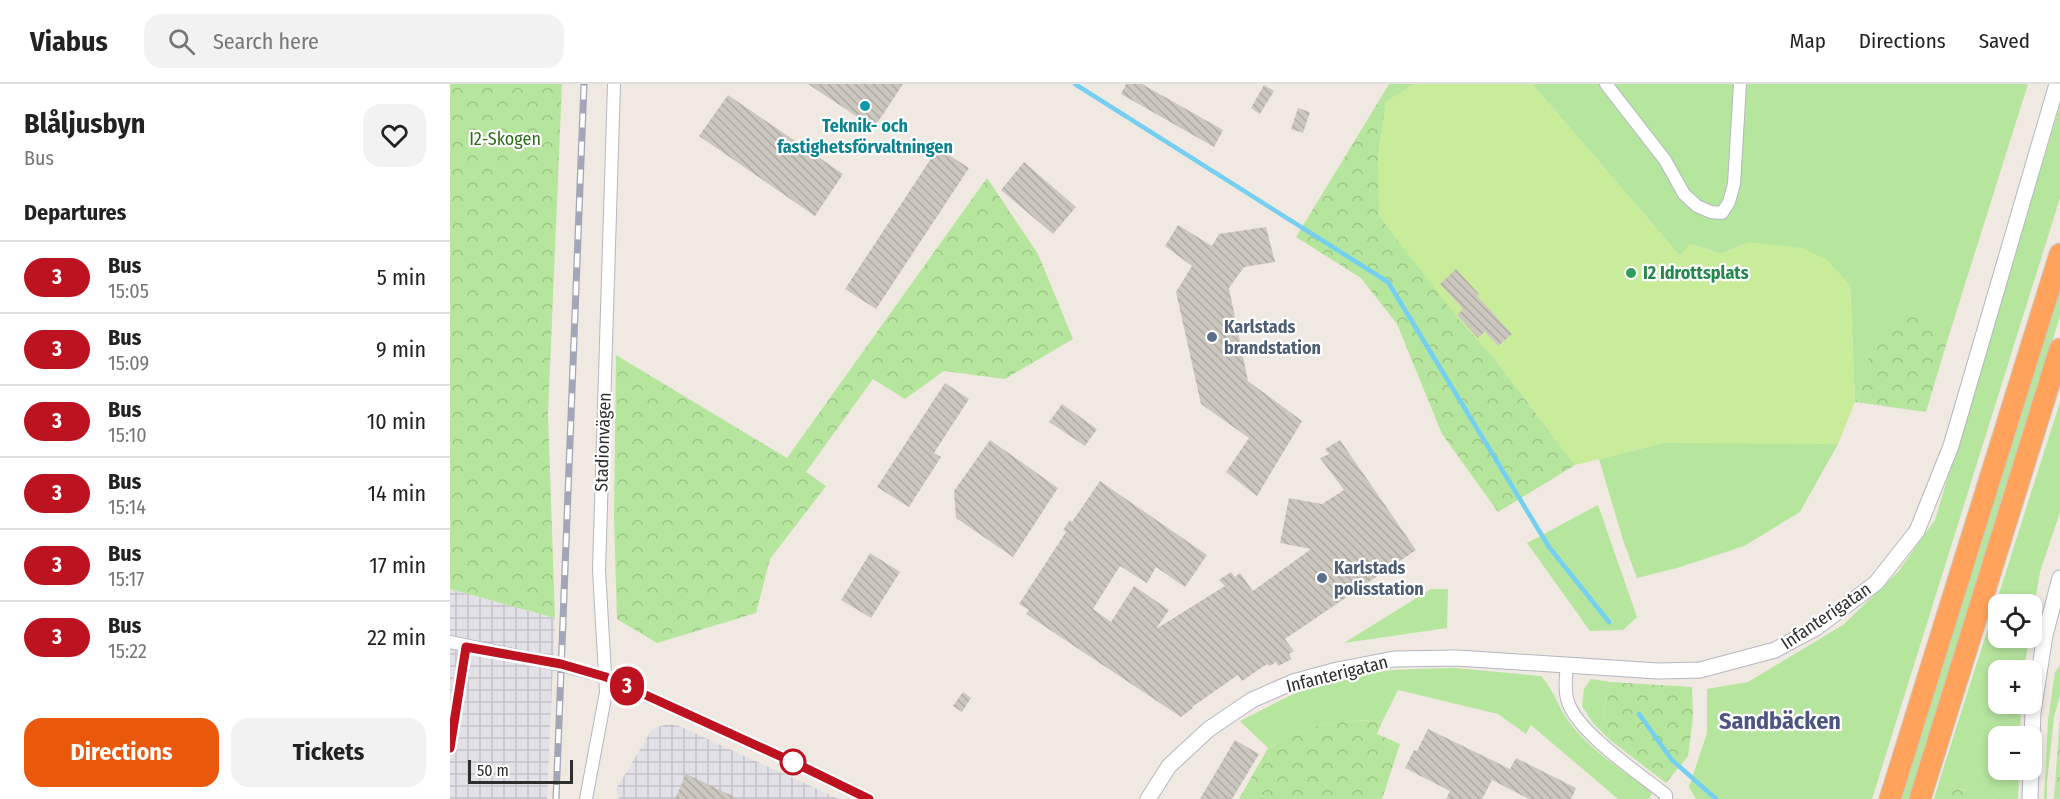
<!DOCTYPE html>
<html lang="en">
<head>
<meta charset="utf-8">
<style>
  :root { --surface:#fff; --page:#f2f2f2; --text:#222; --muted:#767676; --line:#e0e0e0; --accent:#ea580c }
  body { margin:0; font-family:"Fira Sans Condensed",sans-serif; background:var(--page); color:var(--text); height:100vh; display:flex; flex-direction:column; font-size:22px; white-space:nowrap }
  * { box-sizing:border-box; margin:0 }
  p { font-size:20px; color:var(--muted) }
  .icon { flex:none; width:33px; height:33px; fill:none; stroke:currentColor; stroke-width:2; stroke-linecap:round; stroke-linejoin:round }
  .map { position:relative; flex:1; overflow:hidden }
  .sheet { display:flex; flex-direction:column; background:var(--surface); width:450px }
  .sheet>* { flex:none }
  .badge { padding:0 12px; border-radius:20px; font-size:21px; line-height:39px }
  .tools { position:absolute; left:1538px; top:510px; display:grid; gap:12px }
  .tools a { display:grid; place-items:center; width:54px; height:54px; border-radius:12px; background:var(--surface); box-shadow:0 3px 9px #0003; font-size:30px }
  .scale { position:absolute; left:18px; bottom:15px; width:105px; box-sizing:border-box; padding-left:6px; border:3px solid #2e2e2e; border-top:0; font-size:16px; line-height:21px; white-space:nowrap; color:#2e2e2e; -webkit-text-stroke:4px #fff; paint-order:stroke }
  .map>.badge { position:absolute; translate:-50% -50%; box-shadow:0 0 0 3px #fff }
  h2 { padding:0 24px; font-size:22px; line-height:54px }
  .round { display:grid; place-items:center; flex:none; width:63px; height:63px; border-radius:18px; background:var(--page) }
  .summary { display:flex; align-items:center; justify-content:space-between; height:102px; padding:0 24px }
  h1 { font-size:28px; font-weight:700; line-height:45px }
  .primary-button { display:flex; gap:12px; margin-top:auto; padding:12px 24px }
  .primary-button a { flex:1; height:69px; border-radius:18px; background:var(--accent); color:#fff; font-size:24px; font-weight:700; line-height:69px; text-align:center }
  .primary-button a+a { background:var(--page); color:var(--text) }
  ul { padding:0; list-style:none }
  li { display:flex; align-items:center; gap:18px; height:72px; padding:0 24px; border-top:2px solid var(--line) }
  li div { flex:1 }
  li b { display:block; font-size:22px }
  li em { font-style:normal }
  li .badge { min-width:66px; font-weight:700; text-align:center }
  header { display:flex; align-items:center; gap:36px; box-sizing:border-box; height:84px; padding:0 30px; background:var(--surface); border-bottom:2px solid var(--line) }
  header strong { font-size:28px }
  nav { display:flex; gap:33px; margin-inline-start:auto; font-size:21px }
  .search { width:420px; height:54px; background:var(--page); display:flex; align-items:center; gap:15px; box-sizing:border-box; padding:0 21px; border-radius:18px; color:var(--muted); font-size:22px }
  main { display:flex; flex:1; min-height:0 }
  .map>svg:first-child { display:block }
</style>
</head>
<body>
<header>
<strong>Viabus</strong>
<div class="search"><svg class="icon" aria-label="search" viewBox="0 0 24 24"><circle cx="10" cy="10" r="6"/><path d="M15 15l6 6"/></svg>Search here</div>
<nav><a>Map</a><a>Directions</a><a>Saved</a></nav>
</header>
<main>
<section class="sheet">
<div class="summary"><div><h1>Blåljusbyn</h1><p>Bus</p></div><a class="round"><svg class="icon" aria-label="heart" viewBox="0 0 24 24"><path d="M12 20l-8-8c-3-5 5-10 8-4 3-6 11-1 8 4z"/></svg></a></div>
<h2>Departures</h2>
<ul>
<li><span class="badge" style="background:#bd1220;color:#fff">3</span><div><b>Bus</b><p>15:05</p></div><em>5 min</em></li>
<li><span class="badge" style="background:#bd1220;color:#fff">3</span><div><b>Bus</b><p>15:09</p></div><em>9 min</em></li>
<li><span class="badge" style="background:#bd1220;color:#fff">3</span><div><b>Bus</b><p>15:10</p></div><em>10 min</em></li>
<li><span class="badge" style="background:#bd1220;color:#fff">3</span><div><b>Bus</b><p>15:14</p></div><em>14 min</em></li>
<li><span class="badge" style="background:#bd1220;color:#fff">3</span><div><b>Bus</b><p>15:17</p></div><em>17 min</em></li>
<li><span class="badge" style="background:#bd1220;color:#fff">3</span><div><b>Bus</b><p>15:22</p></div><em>22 min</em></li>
</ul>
<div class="primary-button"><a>Directions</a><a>Tickets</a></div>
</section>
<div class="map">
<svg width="1610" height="715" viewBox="0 0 1610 715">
  <defs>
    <pattern id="industrial-grid" width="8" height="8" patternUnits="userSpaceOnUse" patternTransform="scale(1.5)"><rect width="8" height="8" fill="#e3e1e8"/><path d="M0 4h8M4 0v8" fill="none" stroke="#c3c1c7"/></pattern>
    <pattern id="forest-crowns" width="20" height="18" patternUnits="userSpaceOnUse" patternTransform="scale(1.5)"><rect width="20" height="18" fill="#b6e59e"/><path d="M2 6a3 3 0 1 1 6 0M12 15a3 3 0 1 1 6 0" fill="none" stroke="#9dc588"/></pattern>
    <pattern id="building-back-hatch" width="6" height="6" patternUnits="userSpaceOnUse" patternTransform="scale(1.5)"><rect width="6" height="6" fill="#cbc7bf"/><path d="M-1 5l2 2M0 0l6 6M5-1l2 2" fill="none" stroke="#afaba4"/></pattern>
  </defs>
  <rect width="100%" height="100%" fill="#efe9e1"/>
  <path fill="url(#industrial-grid)" d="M0 505 105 534 97 715H0Z
    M219 640 229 642 389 715H169L166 705 203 644Z"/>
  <path fill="#b6e59e" d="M939 0H964L936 18 930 15Z
    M1082 0H1578L1499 251 1474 234 1421 265 1405 318 1400 201 1299 158 1272 170 1240 160 1230 172Z
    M1610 21V114L1422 715H1246L1239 703 1257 649V605L1298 598 1393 541 1448 488 1485 436Z
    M1610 202V232L1462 715H1451Z
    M1610 318V428L1590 488 1581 542V520H1548V554H1579L1574 586H1548V620H1571L1570 652H1548V686H1569L1568 715H1544L1489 698Z
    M1301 358 1388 360 1350 428 1294 462 1227 484 1187 494 1173 456 1149 375 1213 359Z
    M1148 421 1187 533 1173 546 1140 547 1077 459Z
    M981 505H998L997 544 894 559Z
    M1610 582V611L1604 633 1597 698V715H1594L1598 636 1605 588Z
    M1004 584 1091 592C1105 607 1109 627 1123 643 1144 669 1176 688 1202 709L1199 715H1168L1081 641 1076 650 1048 630 948 606 933 636 899 637 859 643 818 664 790 637C822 621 853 603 888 594 926 585 965 585 1004 584Z
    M1141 595 1160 598 1154 627 1160 656 1143 639 1132 622 1134 605Z"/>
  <path fill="url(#forest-crowns)" d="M0 0H112L98 330 105 534 0 505Z
    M930 15 936 18 928 74 1005 231 1045 275 1125 381 1048 428 992 350 947 240 911 194 846 153Z
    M537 94 588 170 623 255 555 295 494 287 455 315 423 295 356 388 376 402 320 475 306 529 207 559 167 535 164 433 166 271 337 374Z
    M1456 227 1474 234 1499 251 1476 328 1405 318 1421 265Z
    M1160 598 1242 603 1243 633 1238 672 1216 699 1160 656 1154 627Z
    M1610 631V715H1604Z
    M933 636 927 650 950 660 932 715H789L818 664 859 643 899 637Z
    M1489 698 1544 715H1484Z"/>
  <path fill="#c9ec9a" d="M964 0H1082L1230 172 1240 160 1272 170 1299 158 1352 164 1377 176 1400 201 1405 318 1388 360 1213 359 1125 381 1045 275 1005 231 929 132 928 74 936 18Z"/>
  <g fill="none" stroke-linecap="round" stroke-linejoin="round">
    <path stroke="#75cff0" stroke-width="4.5" d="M625 0 938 198 1099 463 1159 538
      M1189 630 1222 676 1266 715"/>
  </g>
  <path fill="url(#building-back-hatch)" d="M358 0H453L424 44Z
    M676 0H692L773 46 764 63 671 10Z
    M814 1 824 7 810 30 801 24Z
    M278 11 393 90 365 132 249 52Z
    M848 24 860 28 853 49 841 45Z
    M488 64 519 84 426 225 395 205Z
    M574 78 626 123 603 150 551 106Z
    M728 141 762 162 769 150 816 143 825 178 794 183 779 204 798 297 852 337 807 412 776 388 799 354 751 320 726 208 742 182 715 162Z
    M1006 185 1029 210 1027 212 1062 250 1048 262 1035 247 1028 254 1007 231 1013 225 990 200Z
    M495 299 519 315 484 369 491 373 459 423 427 403Z
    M612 320 647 345 635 362 599 338Z
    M540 356 608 404 563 473 506 434 504 407Z
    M890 356 966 466 835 555 844 567 839 570 842 575 828 582 826 578 820 582 817 580 792 597 788 591 742 623 743 624 731 633 576 530 579 526 569 520 616 448 613 446 620 436 622 438 650 397 757 471 735 503 706 483 697 499 670 482 643 525 661 538 684 502 719 526 706 545 775 502 769 496 781 488 785 493 790 489 803 507 861 465 830 459 839 414 872 420 894 406 870 374 879 370 875 365Z
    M420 469 450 488 421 534 391 516Z
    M513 608 521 614 512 628 503 622Z
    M978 645 1060 685 1066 674 1126 704 1121 715H1079L1042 696 1032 715H996L1000 707 955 684 964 666 967 667Z
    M785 656 809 670 782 715H750Z
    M236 690 289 715H225Z"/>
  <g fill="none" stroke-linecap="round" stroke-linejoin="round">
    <defs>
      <path id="minor" d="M1156 0 1215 76 1234 110 1247 122 1261 128 1272 129 1279 118 1284 100 1290 0
        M0 558 111 581 156 593 343 678 419 715
        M1117 580C1116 592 1114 607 1118 618 1128 649 1190 690 1216 711V715
        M0 664 16 563
        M136 715 156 608 149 486 164 0"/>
      <path id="tertiary" d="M1581 681 1583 628 1595 551 1610 494
        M698 715 719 682 759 645 802 616 843 598 887 586 944 575 1007 574 1208 587 1250 586 1325 566 1366 544 1426 499 1467 447 1501 362 1607 0
        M1580 715 1581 686"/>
      <path id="motorway" d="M1440 715 1610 170
        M1470 715 1610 265"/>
    </defs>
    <use href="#minor" stroke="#b4b7c1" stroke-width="14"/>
    <use href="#tertiary" stroke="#b4b7c1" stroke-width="17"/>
    <use href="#motorway" stroke="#c9c9c9" stroke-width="23"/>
    <use href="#minor" stroke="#fff" stroke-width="12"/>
    <use href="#tertiary" stroke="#fff" stroke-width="15"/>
    <use href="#motorway" stroke="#ffa35c" stroke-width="21"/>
    <defs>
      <path id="rail" d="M106 715 134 0"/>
    </defs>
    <use href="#rail" stroke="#a3a6b8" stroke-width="7"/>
    <use href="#rail" stroke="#fff" stroke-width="4.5" stroke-dasharray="14" stroke-linecap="butt"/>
  </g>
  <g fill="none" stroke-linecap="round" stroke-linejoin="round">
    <defs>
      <path id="line" d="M0 664 16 563 111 580 156 593 343 678 419 715"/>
    </defs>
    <use href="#line" stroke="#fff" stroke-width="14"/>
    <use href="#line" stroke="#bd1220" stroke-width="9"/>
  </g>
  <circle fill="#0f9aa8" stroke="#fff" stroke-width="2" cx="415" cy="22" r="6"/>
  <circle fill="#2e9e5b" stroke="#fff" stroke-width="2" cx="1181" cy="189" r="6"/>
  <g fill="#5c6f8a" stroke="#fff" stroke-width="2">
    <circle cx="762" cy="253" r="6"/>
    <circle cx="872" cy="494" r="6"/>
  </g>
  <circle fill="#fff" stroke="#bd1220" stroke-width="3" cx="343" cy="678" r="12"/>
  <g text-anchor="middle" stroke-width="4.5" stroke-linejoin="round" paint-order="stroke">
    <g font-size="18" font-weight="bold" fill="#0d838f" stroke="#fff">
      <text x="415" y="48">Teknik- och<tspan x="415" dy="21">fastighetsförvaltningen</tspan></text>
    </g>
    <g font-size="18" fill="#2c6e1b" stroke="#fff">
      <text x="55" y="61">I2-Skogen</text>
    </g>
    <g font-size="18" font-weight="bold" fill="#27864d" stroke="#fff" text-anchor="start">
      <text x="1193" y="195">I2 Idrottsplats</text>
    </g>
    <g font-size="18" font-weight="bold" fill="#4e5e75" stroke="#fff" text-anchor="start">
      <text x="774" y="249">Karlstads<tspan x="774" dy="21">brandstation</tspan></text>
      <text x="884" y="490">Karlstads<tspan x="884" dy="21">polisstation</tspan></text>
    </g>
    <g font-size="18" fill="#2e2e2e" stroke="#fff">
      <text transform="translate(153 358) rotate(-88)" y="6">Stadionvägen</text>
      <text transform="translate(1376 532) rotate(-34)" y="6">Infanterigatan</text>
      <text transform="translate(887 590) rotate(-14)" y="6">Infanterigatan</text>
    </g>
    <g font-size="24" font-weight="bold" fill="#4d5680" stroke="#fff">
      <text x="1330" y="645">Sandbäcken</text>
    </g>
  </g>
</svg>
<div class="tools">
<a><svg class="icon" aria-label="locate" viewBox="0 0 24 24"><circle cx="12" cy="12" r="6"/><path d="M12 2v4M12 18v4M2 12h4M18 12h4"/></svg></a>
<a>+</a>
<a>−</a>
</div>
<div class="scale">50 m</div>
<b class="badge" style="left:177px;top:602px;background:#bd1220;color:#fff">3</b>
</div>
</main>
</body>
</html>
